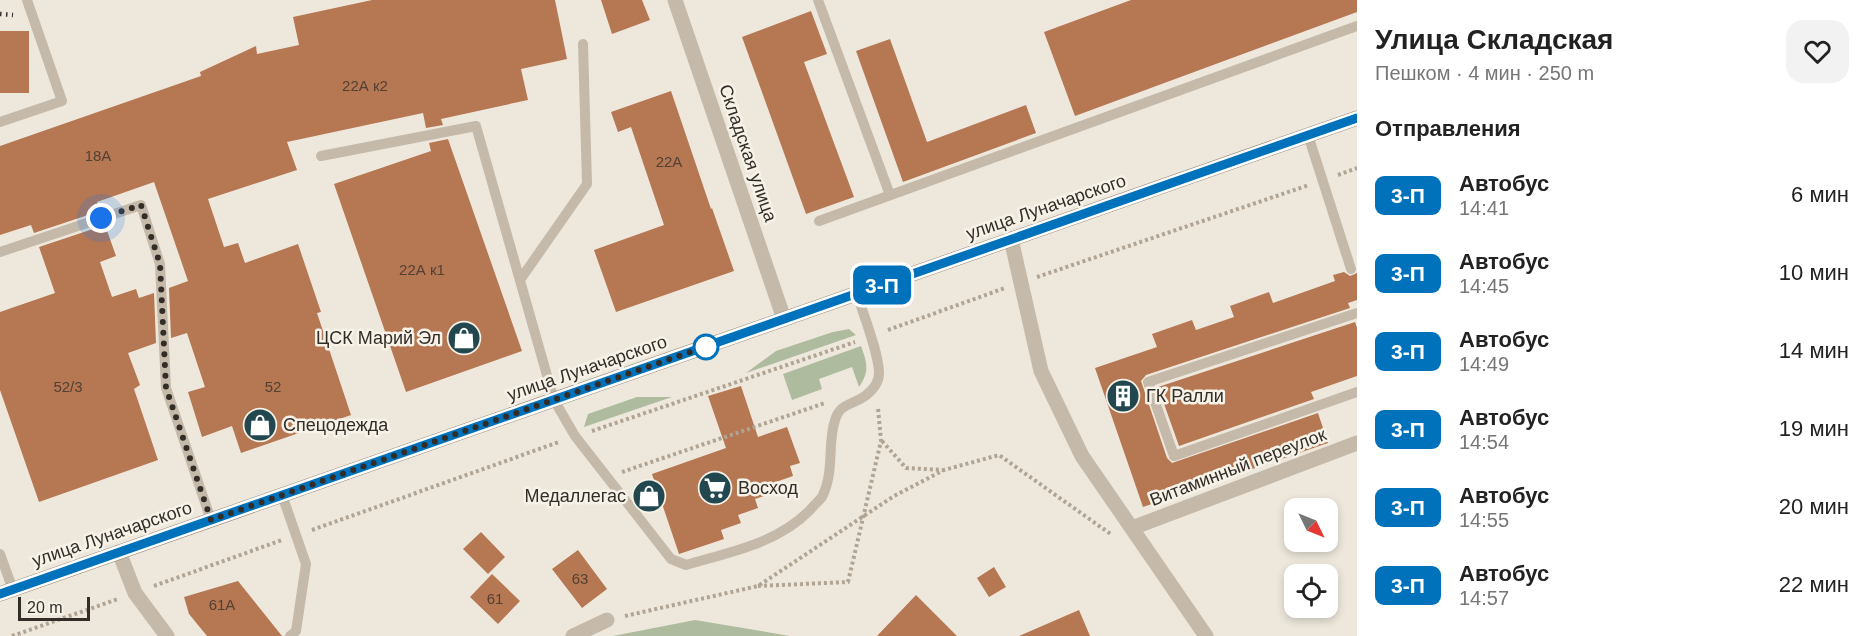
<!DOCTYPE html>
<html lang="ru">
<head>
<meta charset="utf-8">
<style>
  :root { --surface:#fff; --page:#f2f2f2; --text:#222; --muted:#767676 }
  body { margin:0; font-family:Arial,sans-serif; background:var(--page); color:var(--text); height:100vh; display:flex; flex-direction:column; font-size:22px; white-space:nowrap }
  * { box-sizing:border-box; margin:0 }
  p { font-size:20px; color:var(--muted) }
  .icon { flex:none; width:33px; height:33px; fill:none; stroke:currentColor; stroke-width:2; stroke-linecap:round; stroke-linejoin:round }
  .map { position:relative; flex:1; overflow:hidden }
  .panel { display:flex; flex-direction:column; background:var(--surface); width:510px }
  .panel>* { flex:none }
  .badge { padding:0 12px; border-radius:9px; font-size:21px; line-height:39px }
  .needle { width:39px; rotate:133deg }
  .tools { position:absolute; left:1284px; top:498px; display:grid; gap:12px }
  .tools a { display:grid; place-items:center; width:54px; height:54px; border-radius:12px; background:var(--surface); box-shadow:0 3px 9px #0003; font-size:30px }
  .scale { position:absolute; left:18px; bottom:15px; width:72px; box-sizing:border-box; padding-left:6px; border:3px solid #332d28; border-top:0; font-size:16px; line-height:21px; white-space:nowrap; color:#332d28; -webkit-text-stroke:4px #f7f2e8; paint-order:stroke }
  .you { position:absolute; width:30px; height:30px; margin:-15px; border:4px solid #fff; border-radius:50%; background:#1a73e8; box-shadow:0 0 0 9px #1a73e833 }
  .map>.badge { position:absolute; translate:-50% -50%; box-shadow:0 0 0 3px #fff }
  h2 { padding:0 18px; font-size:22px; line-height:54px }
  .round { display:grid; place-items:center; flex:none; width:63px; height:63px; border-radius:18px; background:var(--page) }
  .head { display:flex; align-items:center; justify-content:space-between; height:102px; padding:0 18px }
  h1 { font-size:28px; font-weight:800; line-height:45px }
  ul { padding:0; list-style:none }
  li { display:flex; align-items:center; gap:18px; height:78px; padding:0 18px }
  li div { flex:1 }
  li b { display:block; font-size:22px }
  li em { font-style:normal }
  li .badge { min-width:66px; font-weight:700; text-align:center }
  main { display:flex; flex:1; min-height:0 }
  .map>svg:first-child { display:block }
</style>
</head>
<body>
<main>
<div class="map">
<svg width="1357" height="636" viewBox="0 0 1357 636">
  <rect width="100%" height="100%" fill="#eee8dc"/>
  <path fill="#aebb9e" d="M849 329 856 335 746 373 776 351 833 332Z
    M861 346C867 363 870 371 859 387L852 367 819 379 822 389 792 400 783 374Z
    M637 397H672L584 427 588 414Z
    M695 620 790 636H613Z"/>
  <path fill="#b67753" d="M372 0H555L567 59 521 69 528 100 441 119 443 125 426 128 423 113 287 142 297 170 208 199 224 247 238 243 245 263 298 244 321 312 317 313 351 415 241 453 232 426 202 437 188 392 205 387 187 333 171 338 169 288 188 281 154 182 97 202 100 211 34 233 31 225 0 235V146L201 76 200 72 256 46 257 54 299 45 293 17Z
    M601 0H642L650 20 612 34Z
    M1131 0H1357V12L1075 116 1044 32Z
    M811 11 827 54 804 62 854 197 806 214 742 37Z
    M0 31H29V93H0Z
    M890 39 927 142 1026 105 1036 133 903 182 856 51Z
    M671 91 711 209 712 208 734 271 616 312 594 250 664 225 631 127 618 132 611 112Z
    M448 139 522 351 406 392 334 184 431 151 429 143Z
    M105 225 116 256 100 262 112 297 136 289 139 298 154 293 156 343 128 353 140 385 134 389 158 460 39 502 0 390V312L55 293 39 247Z
    M1344 272 1350 276 1357 273V300L1348 303 1350 308 1146 375 1141 381 1167 458 1172 463 1318 413 1328 443 1143 507 1095 368 1157 347 1152 334 1192 320 1196 330 1234 317 1230 306 1269 292 1273 303 1335 281 1333 275Z
    M1355 322 1357 328V376L1311 392 1314 399 1179 446 1158 387Z
    M741 386 758 437 787 427 800 463 790 466 793 476 773 483 776 492 755 499 758 508 738 515 741 523 721 530 724 539 679 554 652 474 726 448 708 396Z
    M481 532 505 557 488 574 463 549Z
    M578 550 607 589 582 608 552 569Z
    M994 567 1006 587 989 597 977 578Z
    M492 574 520 601 498 624 470 597Z
    M238 581 282 636H207L189 614 184 597Z
    M916 595 957 636H877Z
    M1079 610 1090 636H1019Z"/>
  <g fill="none" stroke-linecap="round" stroke-linejoin="round">
    <path stroke="#b0a494" stroke-width="4" stroke-dasharray="3 3" stroke-linecap="butt" d="M1338 175 1357 168
      M1037 277 1309 185
      M888 330 1005 288
      M592 431 855 342
      M882 441 906 468 943 470
      M622 472 825 403
      M312 530 559 442
      M154 586 282 540
      M758 586 848 582 881 441 878 408
      M625 616 758 586 894 496 944 470 999 455 1112 535
      M12 636 118 599"/>
    <path stroke="#c5b9aa" stroke-width="10" d="M818 0 890 195
      M0 122 62 101 27 0
      M1308 135 1351 269
      M321 156 476 126 554 400 575 436 671 559 686 565C729 552 777 544 810 510 813 506 819 501 822 497 835 471 827 444 835 420 840 403 853 405 865 396 873 390 879 383 879 373 879 354 863 313 857 294
      M819 221 1357 26
      M0 252 141 205 160 264 166 388 211 520
      M520 280 587 184 583 44
      M1357 313 1148 382 1174 456 1357 392
      M282 495 306 564 296 631 290 636
      M0 554 13 590"/>
    <path stroke="#c5b9aa" stroke-width="15" d="M675 0 784 319
      M1011 239 1041 371 1082 456 1206 636
      M1132 528 1357 443
      M119 552 135 593 167 636
      M573 636 607 620"/>
    <path stroke="#98897b" stroke-width="15" d="M0 594 1357 118"/>
    <path stroke="#332d28" stroke-width="4.5" stroke-dasharray="1.5 4.5" stroke-linecap="butt" d="M0 14 13 15"/>
  </g>
  <g fill="none" stroke-linecap="round" stroke-linejoin="round">
    <defs>
      <path id="line" d="M0 594 1357 118"/>
    </defs>
    <use href="#line" stroke="#fff" stroke-width="14"/>
    <use href="#line" stroke="#0072bc" stroke-width="9"/>
    <path stroke="#332d28" stroke-width="6" stroke-dasharray="0 10.8" d="M101 218 141 205 160 264 166 388 211 520 710 345 706 347"/>
  </g>
  <defs>
    <symbol id="shop-disc" viewBox="-11 -11 22 22"><circle r="9.5" fill="#23474f" stroke="#f7f2e8"/><path d="M-5-2.5h2.3a2.7 3.5 0 0 1 5.4 0H5L5.5 6h-11ZM-1.5-2.5h3a1.5 2.3 0 0 0-3 0Z" fill="#fff"/></symbol>
    <symbol id="building-disc" viewBox="-11 -11 22 22"><circle r="9.5" fill="#23474f" stroke="#f7f2e8"/><path d="M-4-6H4V6H1V3H-1V6H-4ZM-2.5-4.3h1.7v1.8h-1.7ZM.8-4.3h1.7v1.8H.8ZM-2.5-1h1.7V.8h-1.7ZM.8-1h1.7V.8H.8Z" fill="#fff"/></symbol>
    <symbol id="supermarket-disc" viewBox="-11 -11 22 22"><circle r="9.5" fill="#23474f" stroke="#f7f2e8"/><path d="M-6-5.5h2.5l.6 2H6L4.5 2H-2.5L-4.4-4H-6ZM-1.5 3.2a1.3 1.3 0 1 0 .1 0ZM3 3.2a1.3 1.3 0 1 0 .1 0Z" fill="#fff"/></symbol>
  </defs>
  <g fill-rule="evenodd">
    <use href="#shop-disc" x="445" y="319" width="38" height="38"/>
    <use href="#building-disc" x="1104" y="377" width="38" height="38"/>
    <use href="#shop-disc" x="241" y="406" width="38" height="38"/>
    <use href="#supermarket-disc" x="696" y="469" width="38" height="38"/>
    <use href="#shop-disc" x="630" y="477" width="38" height="38"/>
  </g>
  <circle fill="#fff" stroke="#0072bc" stroke-width="3" cx="706" cy="347" r="12"/>
  <g text-anchor="middle" stroke-width="5" stroke-linejoin="round" paint-order="stroke">
    <g font-size="15" fill="#544033">
      <text x="365" y="91">22А к2</text>
      <text x="98" y="161">18А</text>
      <text x="669" y="167">22А</text>
      <text x="422" y="275">22А к1</text>
      <text x="68" y="392">52/3</text>
      <text x="273" y="392">52</text>
      <text x="580" y="584">63</text>
      <text x="495" y="604">61</text>
      <text x="222" y="610">61А</text>
    </g>
    <g font-size="18" fill="#332d28" stroke="#f7f2e8">
      <text transform="translate(748 153) rotate(71)" y="6">Складская улица</text>
      <text transform="translate(1046 207) rotate(-19)" y="6">улица Луначарского</text>
      <text transform="translate(587 368) rotate(-19)" y="6">улица Луначарского</text>
      <text transform="translate(1238 467) rotate(-21)" y="6">Витаминный переулок</text>
      <text transform="translate(112 534) rotate(-19)" y="6">улица Луначарского</text>
    </g>
    <g font-size="18" fill="#332d28" stroke="#f7f2e8" text-anchor="start">
      <text x="441" y="344" text-anchor="end">ЦСК Марий Эл</text>
      <text x="1146" y="402">ГК Ралли</text>
      <text x="283" y="431">Спецодежда</text>
      <text x="738" y="494">Восход</text>
      <text x="626" y="502" text-anchor="end">Медаллегас</text>
    </g>
  </g>
</svg>
<div class="tools">
<a><svg class="needle" viewBox="-14 -14 28 28"><path d="M0-13l5 13h-10z" fill="#e53935"/><path d="M0 13l5-13h-10z" fill="#767676"/></svg></a>
<a><svg class="icon" aria-label="locate" viewBox="0 0 24 24"><circle cx="12" cy="12" r="6"/><path d="M12 2v4M12 18v4M2 12h4M18 12h4"/></svg></a>
</div>
<div class="scale">20 m</div>
<div class="you" style="left:101px;top:218px"></div>
<b class="badge" style="left:882px;top:285px;background:#0072bc;color:#fff">3-П</b>
</div>
<section class="panel">
<div class="head"><div><h1>Улица Складская</h1><p>Пешком · 4 мин · 250 m</p></div><a class="round"><svg class="icon" aria-label="heart" viewBox="0 0 24 24"><path d="M12 20l-8-8c-3-5 5-10 8-4 3-6 11-1 8 4z"/></svg></a></div>
<h2>Отправления</h2>
<ul>
<li><span class="badge" style="background:#0072bc;color:#fff">3-П</span><div><b>Автобус</b><p>14:41</p></div><em>6 мин</em></li>
<li><span class="badge" style="background:#0072bc;color:#fff">3-П</span><div><b>Автобус</b><p>14:45</p></div><em>10 мин</em></li>
<li><span class="badge" style="background:#0072bc;color:#fff">3-П</span><div><b>Автобус</b><p>14:49</p></div><em>14 мин</em></li>
<li><span class="badge" style="background:#0072bc;color:#fff">3-П</span><div><b>Автобус</b><p>14:54</p></div><em>19 мин</em></li>
<li><span class="badge" style="background:#0072bc;color:#fff">3-П</span><div><b>Автобус</b><p>14:55</p></div><em>20 мин</em></li>
<li><span class="badge" style="background:#0072bc;color:#fff">3-П</span><div><b>Автобус</b><p>14:57</p></div><em>22 мин</em></li>
</ul>
</section>
</main>
</body>
</html>
